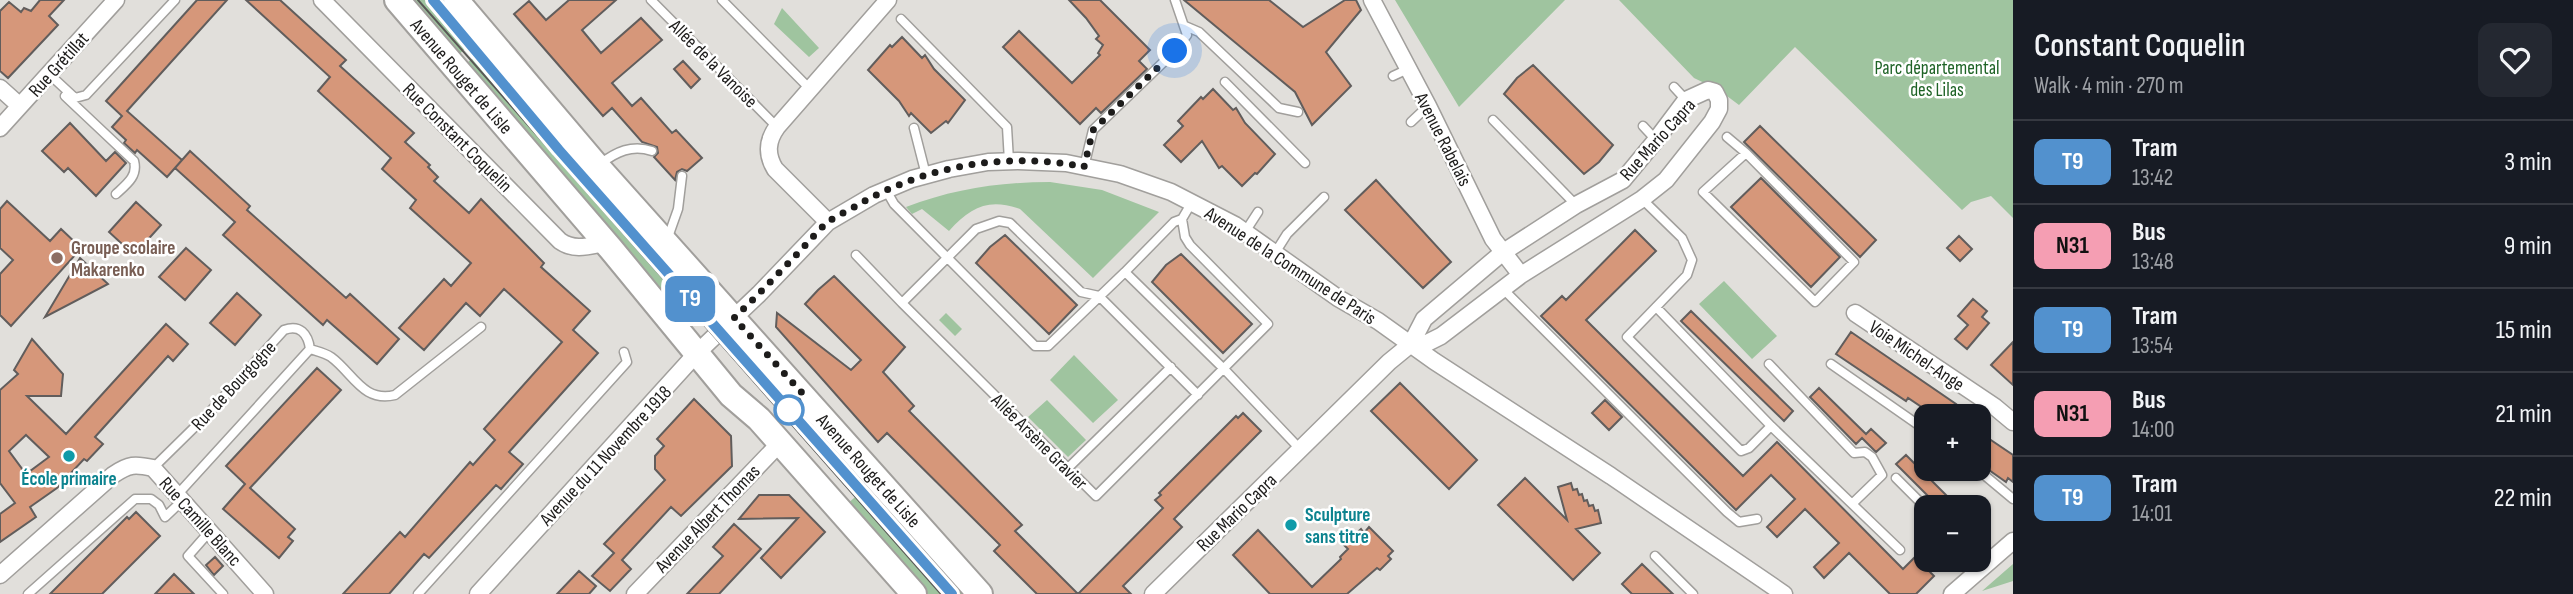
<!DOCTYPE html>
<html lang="en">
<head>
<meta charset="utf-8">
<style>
  :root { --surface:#171b24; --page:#242831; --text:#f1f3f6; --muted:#9ea1a6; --line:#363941 }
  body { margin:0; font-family:"Sofia Sans Condensed",sans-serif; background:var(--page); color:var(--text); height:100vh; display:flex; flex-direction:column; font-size:26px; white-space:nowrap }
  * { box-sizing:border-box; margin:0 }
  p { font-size:23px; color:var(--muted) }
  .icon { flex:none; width:38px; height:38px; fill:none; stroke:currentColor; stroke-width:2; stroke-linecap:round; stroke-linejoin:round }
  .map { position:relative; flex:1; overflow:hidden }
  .side { display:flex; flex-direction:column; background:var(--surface); width:560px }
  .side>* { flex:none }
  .badge { padding:0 14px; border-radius:10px; font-size:24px; line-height:46px }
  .fabs { position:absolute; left:1914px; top:404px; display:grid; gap:14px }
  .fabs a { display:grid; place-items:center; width:77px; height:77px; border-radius:14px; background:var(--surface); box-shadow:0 2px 5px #0004; font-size:35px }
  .you { position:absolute; width:35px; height:35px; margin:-18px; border:5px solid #fff; border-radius:50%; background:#1a73e8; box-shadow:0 0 0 10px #1a73e833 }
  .map>.badge { position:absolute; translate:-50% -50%; box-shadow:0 0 0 4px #fff }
  .round { display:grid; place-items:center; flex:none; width:74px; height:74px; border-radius:14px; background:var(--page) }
  .summary { display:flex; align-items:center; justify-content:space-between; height:119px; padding:0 21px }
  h1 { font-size:33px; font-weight:600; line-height:52px }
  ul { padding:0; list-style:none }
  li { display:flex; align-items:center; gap:21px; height:84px; padding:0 21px; border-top:2px solid var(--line) }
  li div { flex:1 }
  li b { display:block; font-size:26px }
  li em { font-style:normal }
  li .badge { min-width:77px; font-weight:700; text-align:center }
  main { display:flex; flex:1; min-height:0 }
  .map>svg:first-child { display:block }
</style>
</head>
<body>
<main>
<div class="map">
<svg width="2013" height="594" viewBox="0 0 2013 594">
  <rect width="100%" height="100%" fill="#e1dfdb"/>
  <path fill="#9fc49f" d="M409 0H445L476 39 455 58Z
    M1395 0H1565L1459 107Z
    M1619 0H2013V218L1991 196 1971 202 1962 210 1795 47 1739 105 1719 90 1694 78Z
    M782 8 819 48 809 57 774 24Z
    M485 48 708 302 685 322 462 67Z
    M1050 182 1102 190 1159 212 1093 278 1020 209C988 198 971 207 949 231L922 209 912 214 906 207C953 189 999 182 1050 182Z
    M1724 281 1777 336 1752 359 1699 304Z
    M946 313 962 329 955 336 939 320Z
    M1074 355 1118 400 1093 423 1050 380Z
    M1047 400 1086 440 1068 457 1028 417Z
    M870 484 969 594H925L846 505Z
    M2013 564V581L1982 591Z"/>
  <path fill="#d6977a" stroke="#615d5c" stroke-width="2" fill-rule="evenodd" d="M40 0H64L49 16 58 25 8 78 0 71V11L9 2 21 12 24 8 31 11Z
    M197 0H227L127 111 182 160 167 177 137 150 135 153 124 143 126 140 112 127 122 116 106 101Z
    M246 0H280L346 60 340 66 414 133 405 142 430 165 428 167 438 177 434 181 469 213 481 199 544 263 541 267 590 311 573 330 598 353 509 452 523 464 501 489 496 485 429 558 424 554 389 594H343L400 532 405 537 470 462 473 465 495 440 484 429 562 342 504 289 480 316 466 303 424 350 399 328 444 279 451 286 471 263 410 208 416 200 382 169 391 158 318 91 330 77Z
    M569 0H616L582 30 601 53 641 18 662 40 612 83 632 106 641 98 672 133 676 130 702 158 687 171 682 169 677 172 675 180 654 157 658 153 657 147 642 142 612 108 603 116 514 14 529 1 546 20Z
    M1069 0H1100L1150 50 1139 61 1147 69 1101 113 1096 108 1080 124 1003 47 1019 31 1072 83 1100 55 1098 53 1103 45 1096 39 1099 36 1086 18Z
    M1184 0H1269L1303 27 1345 0H1356L1361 10 1326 52 1351 86 1312 125 1295 92Z
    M902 37 922 58 925 55 934 69 965 100 948 123 946 121 931 133 911 113 909 116 899 101 868 70 890 45 892 47Z
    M683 61 700 79 691 88 674 69Z
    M1533 65 1613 145 1599 162 1584 174 1504 94 1517 78Z
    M1213 89 1233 110 1236 108 1245 123 1275 154 1257 174 1255 173 1242 186 1222 166 1219 168 1202 141 1181 162 1164 145 1183 126 1178 121 1201 97 1203 99Z
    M70 123 106 161 115 152 126 163 96 196 68 168 64 172 42 151Z
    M1760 126 1876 240 1860 257 1744 142Z
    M190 151 250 206 247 210 346 298 350 294 399 339 377 364 327 320 323 325 223 235 235 222 175 168Z
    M1761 178 1840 257 1811 287 1731 207Z
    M1376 180 1451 262 1423 288 1345 210Z
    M7 201 50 241 61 229 78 245 73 251 76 254 11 326 0 315V274L13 260 0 248V209Z
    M136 202 161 225 134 255 109 232Z
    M1635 230 1656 251 1586 320 1743 476 1777 442 1903 569 1915 557 1934 576 1916 594H1890L1849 553 1824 578 1814 567 1839 543 1805 509 1777 537 1767 527 1795 499 1771 475 1736 510 1541 316 1562 296 1566 300Z
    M1005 235 1077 305 1049 334 976 263 990 247Z
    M1959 236 1972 249 1960 261 1947 248Z
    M186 248 211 270 185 300 159 277Z
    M1181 254 1252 324 1223 353 1152 282 1166 265Z
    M80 258 108 284 45 317Z
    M834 276 905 347 883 372 914 406 909 411 1022 525 1015 531 1078 594 1163 508 1155 500 1161 495 1159 493 1236 416 1238 418 1243 413 1261 431 1174 519 1182 527 1123 586 1131 594H1037L994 551 1000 545 887 433 878 442 776 327 777 313 851 370 861 360 805 304 818 290Z
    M237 293 261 315 235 345 210 323Z
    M1973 299 1987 311 1982 317 1989 323 1967 349 1955 339 1968 325 1958 316Z
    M1691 311 1793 411 1784 421 1681 321Z
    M166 324 188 344 173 361 168 356 95 437 103 444 87 461 84 459 57 488 30 507 36 517 0 542V514L15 503 0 483V390L18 374 14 370 32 339 63 374 61 396H27L66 434ZM26 435 49 457 26 474 9 451Z
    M1851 332 1956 404 1947 416H1935L1908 398 1906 401 1836 354Z
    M2013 342V385L1991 365Z
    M317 368 341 390 250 488 295 529 288 537 293 541 279 558 223 509 245 484 226 466Z
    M1400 383 1477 460 1449 489 1371 411Z
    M1819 388 1866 434 1871 429 1886 443 1876 452 1862 438 1856 444 1810 397Z
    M694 399 731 436 732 466 681 516 671 507 622 560 631 569 610 591 592 576 614 553 604 544 665 480 655 469V456L664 446 657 439Z
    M1605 400 1622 417 1609 430 1592 413Z
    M1979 432 2013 455V482L2008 478 2006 482 1979 463Z
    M1906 455 1959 508H1940L1896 464Z
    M1525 478 1567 520 1558 487 1571 483 1573 490 1577 489 1579 495 1582 494 1584 501 1587 500 1589 506 1593 505 1595 511 1598 510 1601 523 1576 529 1600 553 1573 580 1498 505Z
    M759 495H789L825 532 781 578 761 558 798 518 739 519Z
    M136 512 160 536 102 594H50L127 517 129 519Z
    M734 524 761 549 719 594H687L723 556 713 547Z
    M1369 527 1393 551 1388 556 1391 559 1380 570 1377 568 1347 594H1270L1233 555 1258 530 1312 587 1341 559 1340 557 1348 549 1344 545 1361 529 1364 533Z
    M215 557 223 566 214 575 206 565Z
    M1642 564 1673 594H1632L1622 584Z
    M579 571 596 586 589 594H557Z
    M174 574 194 594H155Z"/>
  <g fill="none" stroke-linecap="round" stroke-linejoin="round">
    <defs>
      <path id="service" d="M651 0 777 127
        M722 0 810 89
        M901 19 1007 127 1009 161
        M1185 26 1199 32 1279 108 1298 112
        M48 73 75 98 86 95 175 0
        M1393 76 1408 69
        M1225 82 1305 163
        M1674 87 1686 100
        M65 96 134 161C138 176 127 184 116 194
        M1493 120 1576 205
        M1411 122 1428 106
        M1643 126 1656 140
        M914 128 926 175
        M1727 137 1746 153 1703 192 1815 302 1854 262 1746 153
        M600 164C616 152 632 144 652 151
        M1084 167 1093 130 1175 51 1187 35 1175 0
        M886 190 894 204 1035 346H1048L1125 272
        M1642 199 1682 238 1692 260 1687 275 1627 337 1741 451 1749 448 1771 426
        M1192 202 1182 219 1174 222 1125 272 1225 370 1300 449
        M1245 232 1258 212
        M667 240 678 209 682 176
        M1275 253 1287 234 1324 197
        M856 255 902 303 976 229 999 221 1010 223 1081 292 1099 296 1198 395
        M1503 289 1727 512 1739 522 1757 519
        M902 303 1096 496 1268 324 1190 245 1185 237 1182 219
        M1656 307 1771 426 1900 550
        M310 349C316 351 325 353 331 357 353 373 363 403 395 395L481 327
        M1769 364 1854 453 1865 452 1872 457 1882 475 1853 503
        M1831 364 1927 431
        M153 468 208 414 284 330C300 324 308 334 310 349L178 494
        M1067 469 1171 367
        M1977 469 2013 499
        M1896 478 1927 509
        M210 531 188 556 223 594
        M1655 556 1693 594
        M28 594 135 499H151L159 505 165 517 183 500
        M418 594 627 362 624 352"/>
      <path id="minor" d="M322 0 560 241C574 251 589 246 605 243
        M1372 0 1428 106 1493 239 1521 275
        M0 88 20 106
        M1708 90 1715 92 1719 100V109L1712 122 1666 180 1642 199 1521 275 1441 336 1427 343 1411 344 1424 319 1502 253 1576 205 1623 180 1656 140 1686 100Z
        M0 128 116 0
        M828 222 775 169C766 154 767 141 777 127L888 0
        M1855 313 1995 407 2013 422
        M0 575 113 475C129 464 135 464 153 468L265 594
        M478 594 696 354 759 294 828 222 874 195 912 179 949 169 988 162 1018 161 1066 163 1120 174 1171 192 1235 225 1338 298 1378 321 1434 361 1611 476 1784 594
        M635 594 780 443
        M1153 594 1389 362 1411 344
        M1952 594 2013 541"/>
      <g id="primary">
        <path id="s1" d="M397 0 611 249 731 395 759 419 914 594"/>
        <path id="s2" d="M456 0 597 166 980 594"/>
      </g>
    </defs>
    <use href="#service" stroke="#a19f9c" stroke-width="11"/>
    <use href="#minor" stroke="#a19f9c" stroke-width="19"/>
    <use href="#primary" stroke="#a19f9c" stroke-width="28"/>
    <use href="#service" stroke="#fff" stroke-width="8"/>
    <use href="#minor" stroke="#fff" stroke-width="16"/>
    <use href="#primary" stroke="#fff" stroke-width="24"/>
    <path stroke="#595856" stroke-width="2" d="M418 0 941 594
      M433 0 458 31"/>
  </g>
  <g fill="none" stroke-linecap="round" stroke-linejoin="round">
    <defs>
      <path id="line" d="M433 0 559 150 952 594"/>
    </defs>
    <use href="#line" stroke="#fff" stroke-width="16"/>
    <use href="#line" stroke="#5291ce" stroke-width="10"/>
    <path stroke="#1d1c1b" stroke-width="7" stroke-dasharray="0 12.6" d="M789 410 804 395 734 318C756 297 777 275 798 253 808 243 817 231 828 222 836 216 847 211 856 206 924 166 1006 151 1084 167L1093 130 1175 51"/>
  </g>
  <circle fill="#8d6e63" stroke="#fff" stroke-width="2.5" cx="57" cy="258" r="7"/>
  <circle fill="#fff" stroke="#5291ce" stroke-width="3.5" cx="789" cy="410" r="14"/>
  <g fill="#0f9aa8" stroke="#fff" stroke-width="2.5">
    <circle cx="69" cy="456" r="7"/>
    <circle cx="1291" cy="525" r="7"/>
  </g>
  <g text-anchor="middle" stroke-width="5" stroke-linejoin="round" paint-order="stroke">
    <g font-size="19" fill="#1d1c1b" stroke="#fff">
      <text transform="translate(714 63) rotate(45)" y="7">Allée de la Vanoise</text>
      <text transform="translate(58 64) rotate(-48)" y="7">Rue Grétillat</text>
      <text dy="7" stroke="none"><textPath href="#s1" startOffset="100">Avenue Rouget de Lisle</textPath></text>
      <text transform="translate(458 137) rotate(45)" y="7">Rue Constant Coquelin</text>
      <text transform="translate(1444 139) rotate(63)" y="7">Avenue Rabelais</text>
      <text transform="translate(1657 139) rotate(-48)" y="7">Rue Mario Capra</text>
      <text transform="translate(1291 265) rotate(33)" y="7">Avenue de la Commune de Paris</text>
      <text transform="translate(1917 355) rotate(34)" y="7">Voie Michel-Ange</text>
      <text transform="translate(233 385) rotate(-47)" y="7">Rue de Bourgogne</text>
      <text transform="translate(1040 441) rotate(45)" y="7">Allée Arsène Gravier</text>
      <text transform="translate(605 455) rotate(-47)" y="7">Avenue du 11 Novembre 1918</text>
      <text dy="7" stroke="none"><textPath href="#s2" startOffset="626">Avenue Rouget de Lisle</textPath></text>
      <text transform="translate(1236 512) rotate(-44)" y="7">Rue Mario Capra</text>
      <text transform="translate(707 518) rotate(-46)" y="7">Avenue Albert Thomas</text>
      <text transform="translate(201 521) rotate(48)" y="7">Rue Camille Blanc</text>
    </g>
    <g font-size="19" fill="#1e6326" stroke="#fff">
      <text x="1937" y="74">Parc départemental<tspan x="1937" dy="22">des Lilas</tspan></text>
    </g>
    <g font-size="19" font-weight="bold" fill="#785e54" stroke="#fff" text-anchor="start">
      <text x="71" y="254">Groupe scolaire<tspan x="71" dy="22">Makarenko</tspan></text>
    </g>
    <g font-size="19" font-weight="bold" fill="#0d838f" stroke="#fff">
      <text x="69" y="485">École primaire</text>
      <text x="1305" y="521" text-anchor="start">Sculpture<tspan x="1305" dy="22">sans titre</tspan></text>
    </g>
  </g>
</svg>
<div class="fabs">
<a>+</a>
<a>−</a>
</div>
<div class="you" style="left:1175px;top:51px"></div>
<b class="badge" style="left:690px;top:299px;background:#5291ce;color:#fff">T9</b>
</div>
<section class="side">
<div class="summary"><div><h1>Constant Coquelin</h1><p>Walk · 4 min · 270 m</p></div><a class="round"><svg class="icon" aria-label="heart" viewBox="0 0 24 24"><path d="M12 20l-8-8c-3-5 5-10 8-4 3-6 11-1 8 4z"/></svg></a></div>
<ul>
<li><span class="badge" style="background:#5291ce;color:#fff">T9</span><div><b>Tram</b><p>13:42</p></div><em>3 min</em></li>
<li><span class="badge" style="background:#f59eb3;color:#111">N31</span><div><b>Bus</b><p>13:48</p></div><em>9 min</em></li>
<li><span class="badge" style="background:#5291ce;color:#fff">T9</span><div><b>Tram</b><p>13:54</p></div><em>15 min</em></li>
<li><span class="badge" style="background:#f59eb3;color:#111">N31</span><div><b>Bus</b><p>14:00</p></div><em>21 min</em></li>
<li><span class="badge" style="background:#5291ce;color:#fff">T9</span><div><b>Tram</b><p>14:01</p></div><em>22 min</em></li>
</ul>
</section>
</main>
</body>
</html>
